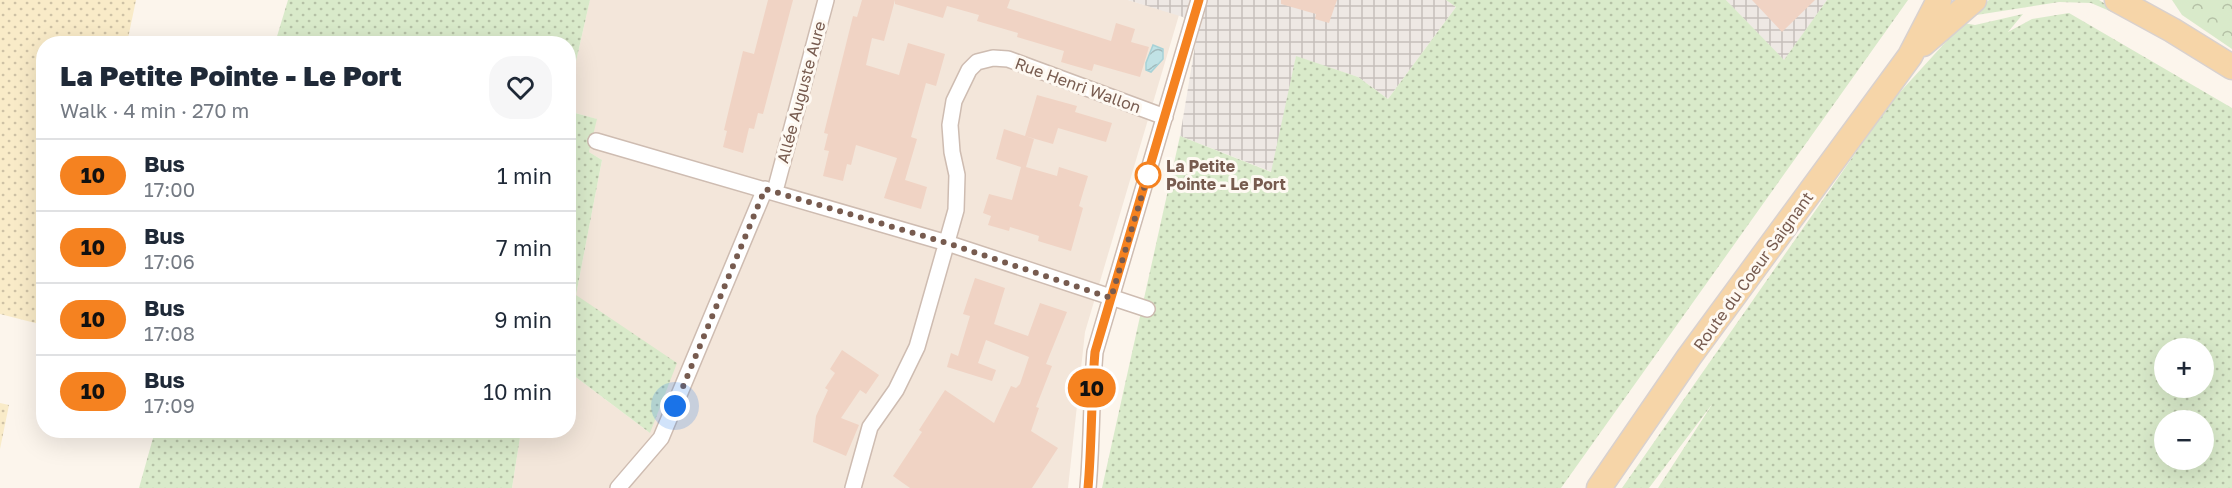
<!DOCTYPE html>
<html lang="en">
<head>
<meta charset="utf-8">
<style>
  :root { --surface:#fff; --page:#f6f6f7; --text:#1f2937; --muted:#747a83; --line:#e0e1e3 }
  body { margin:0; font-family:"Golos Text",sans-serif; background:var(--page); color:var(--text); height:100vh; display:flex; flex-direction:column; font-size:22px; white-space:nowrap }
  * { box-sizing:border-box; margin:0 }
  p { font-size:20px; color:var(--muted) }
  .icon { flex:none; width:33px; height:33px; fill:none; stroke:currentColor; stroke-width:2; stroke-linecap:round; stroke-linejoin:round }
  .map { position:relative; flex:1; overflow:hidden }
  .drawer { position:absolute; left:36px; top:36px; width:540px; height:402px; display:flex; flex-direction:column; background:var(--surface); border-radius:24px; box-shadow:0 6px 24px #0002 }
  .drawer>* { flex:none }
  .badge { padding:0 12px; border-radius:20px; font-size:21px; line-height:39px }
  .fabs { position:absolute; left:2154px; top:338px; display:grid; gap:12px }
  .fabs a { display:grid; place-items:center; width:60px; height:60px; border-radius:50%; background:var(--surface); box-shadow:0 6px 24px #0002; font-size:30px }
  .you { position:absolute; width:30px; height:30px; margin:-15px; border:4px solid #fff; border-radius:50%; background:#1a73e8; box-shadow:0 0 0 9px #1a73e833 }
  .map>.badge { position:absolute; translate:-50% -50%; box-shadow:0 0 0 3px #fff }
  .round { display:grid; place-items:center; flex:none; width:63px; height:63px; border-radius:24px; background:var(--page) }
  .overview { display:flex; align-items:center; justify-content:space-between; height:102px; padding:0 24px }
  h1 { font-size:28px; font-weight:800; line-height:45px }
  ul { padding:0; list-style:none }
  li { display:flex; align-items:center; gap:18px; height:72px; padding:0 24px; border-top:2px solid var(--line) }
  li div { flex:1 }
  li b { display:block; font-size:22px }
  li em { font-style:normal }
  li .badge { min-width:66px; font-weight:700; text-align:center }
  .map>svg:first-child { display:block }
</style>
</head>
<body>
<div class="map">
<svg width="2232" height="488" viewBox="0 0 2232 488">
  <defs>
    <pattern id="industrial-grid" width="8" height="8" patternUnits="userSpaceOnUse" patternTransform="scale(1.5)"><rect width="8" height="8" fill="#eee8e4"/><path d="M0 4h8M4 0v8" fill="none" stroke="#c6bfbb"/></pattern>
    <pattern id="grass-dots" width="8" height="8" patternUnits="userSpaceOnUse" patternTransform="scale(1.5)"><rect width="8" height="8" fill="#d9eaca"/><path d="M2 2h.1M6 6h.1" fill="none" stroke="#b5c1a6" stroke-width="1.8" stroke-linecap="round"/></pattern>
    <pattern id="sand-dots" width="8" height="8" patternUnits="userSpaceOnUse" patternTransform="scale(1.5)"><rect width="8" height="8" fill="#f9ebc8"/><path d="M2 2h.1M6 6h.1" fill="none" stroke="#cec1a5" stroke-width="1.8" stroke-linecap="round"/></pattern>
    <pattern id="park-crowns" width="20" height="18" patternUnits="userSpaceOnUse" patternTransform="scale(1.5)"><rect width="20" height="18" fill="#d9eaca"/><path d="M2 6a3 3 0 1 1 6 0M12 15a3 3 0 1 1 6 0" fill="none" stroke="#b5c1a6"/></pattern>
    <pattern id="water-waves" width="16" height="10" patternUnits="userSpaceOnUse" patternTransform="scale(1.5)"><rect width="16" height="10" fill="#c0e2e5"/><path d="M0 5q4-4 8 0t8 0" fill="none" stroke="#a1babc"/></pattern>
  </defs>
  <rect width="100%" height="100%" fill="#fcf5ec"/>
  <path fill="#f3e6da" d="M590 0H1128L1179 15 1085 332 1068 488H512L521 431 568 430 569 372 650 433 576 295 602 160 589 152 596 119 569 111V92Z"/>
  <path fill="url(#industrial-grid)" d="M1128 0H1446L1456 7 1388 99 1358 77 1296 57 1272 172 1180 136 1199 22Z
    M1726 0H1827L1784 61Z"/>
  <path fill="url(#grass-dots)" fill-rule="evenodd" d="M288 0H590L569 92 568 44 275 43Z
    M1446 0H1726L1784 60 1827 0H1908L1561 488H1102L1180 136 1271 172 1296 56 1358 77 1388 99 1456 7Z
    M1989 0H2099L2113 9 2112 12 2091 3 2059 2 1970 16Z
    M2069 13 2232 108V488H1658L1713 403 1649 488H1622L1891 102 1963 23 1975 25 2023 14 2008 32 2032 19ZM2164 348H2204V387H2164ZM2164 420H2204V459H2164Z
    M568 111 597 119 589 152 602 160 576 295 677 363 650 433 569 372Z
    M155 431V430L521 431 512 488H139Z"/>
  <path fill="url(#sand-dots)" d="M0 0H136L127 43 44 44 43 325 0 314Z
    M0 403 9 405 0 449Z"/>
  <path fill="url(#park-crowns)" d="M2172 0H2232V49L2182 15Z"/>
  <path fill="url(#water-waves)" stroke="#a7d2d7" stroke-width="1.5" d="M1153 45 1163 49V59L1151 72 1146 70V63Z"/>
  <path fill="#f0d3c4" d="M768 0H793L763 114 758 113 754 129 749 128 743 153 723 147 727 131 724 130 743 51 754 54Z
    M862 0H895L884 41 872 38 866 65 899 75 908 43 945 54 936 86 926 83 911 137 917 139 905 180 927 187 921 209 884 198 897 158 856 145 851 165 847 164 843 181 823 176 829 151 824 150 828 134 824 133 853 16 857 17Z
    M895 0H1010L1007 8 1111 41 1116 23 1135 29 1131 42 1149 47 1140 77 1094 64 1092 71 1061 62 1064 51 1017 37 1018 33 977 21 979 15 947 6 943 18 895 4Z
    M1281 0H1337L1329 23 1315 19 1316 14 1281 4Z
    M1752 0H1815L1782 32Z
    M1037 95 1077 106 1075 112 1112 123 1106 142 1058 128 1053 144 1025 136Z
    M1004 129 1034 139 1026 167 1057 176 1059 167 1088 176 1079 206 1083 208 1071 251 1038 241 1039 236 1010 227 1009 231 988 225 991 216 983 213 989 194 1012 200 1021 167 996 159Z
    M975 278 1005 288 994 324 1028 336 1040 303 1067 312 1046 364 1052 366 1036 407 1039 408 1031 431 1058 448 1032 488H910L893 476 922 432 919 430 945 390 994 423 1011 386 1016 388 1020 384 1029 357 986 340 978 363 996 370 992 381 947 367 951 353 958 356 970 316 963 314Z
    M842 350 879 375 866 394 860 390 841 418 859 425 846 456 813 442 816 416 828 390 825 388 835 373 830 369Z"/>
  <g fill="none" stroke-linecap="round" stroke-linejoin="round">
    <defs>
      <path id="minor" d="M596 141 947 243 1147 309
        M775 191 826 0
        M618 488 661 438 765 189
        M853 488 870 427 896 390 917 347 956 210 957 175 952 152 950 125 954 101 969 70 977 62 993 58 1008 59 1165 117
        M1088 488C1092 443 1091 398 1095 352L1199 0"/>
      <path id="primary" d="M2117 0 2172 30 2232 67
        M1923 44 1974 0
        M1599 488 1689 357 1910 56 1939 0"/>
    </defs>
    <use href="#minor" stroke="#cebcb1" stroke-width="18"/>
    <use href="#primary" stroke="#d9d1ce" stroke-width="27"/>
    <use href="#minor" stroke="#fff" stroke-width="15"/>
    <use href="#primary" stroke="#f6d5a8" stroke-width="24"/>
  </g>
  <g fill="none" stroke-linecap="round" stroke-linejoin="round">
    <defs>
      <path id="line" d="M1088 488C1092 443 1091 398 1095 352L1199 0"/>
    </defs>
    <use href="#line" stroke="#fff" stroke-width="14"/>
    <use href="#line" stroke="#f58220" stroke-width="9"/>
    <path stroke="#775b4f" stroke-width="6" stroke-dasharray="0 10.8" d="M675 406 765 189 947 243 1111 298 1148 175"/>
  </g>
  <circle fill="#fff" stroke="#f58220" stroke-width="3" cx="1148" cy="175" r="12"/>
  <g text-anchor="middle" stroke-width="6" stroke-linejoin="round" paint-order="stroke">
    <g font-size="16" fill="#775b4f" stroke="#fef9f2">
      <text transform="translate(1078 85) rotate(20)" y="6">Rue Henri Wallon</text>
      <text transform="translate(801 92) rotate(-75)" y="6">Allée Auguste Aure</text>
      <text transform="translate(1753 271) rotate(-54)" y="6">Route du Coeur Saignant</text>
    </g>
    <g font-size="16" font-weight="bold" fill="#775b4f" stroke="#fef9f2" text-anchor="start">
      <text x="1166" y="172">La Petite<tspan x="1166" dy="18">Pointe - Le Port</tspan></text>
    </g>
  </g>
</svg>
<div class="fabs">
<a>+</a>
<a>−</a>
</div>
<div class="you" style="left:675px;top:406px"></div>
<b class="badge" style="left:1092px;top:388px;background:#f58220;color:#111">10</b>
<section class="drawer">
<div class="overview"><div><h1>La Petite Pointe - Le Port</h1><p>Walk · 4 min · 270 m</p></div><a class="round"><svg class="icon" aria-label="heart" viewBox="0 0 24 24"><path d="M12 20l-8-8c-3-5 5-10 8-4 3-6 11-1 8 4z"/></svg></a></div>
<ul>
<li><span class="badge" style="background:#f58220;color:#111">10</span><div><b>Bus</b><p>17:00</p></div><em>1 min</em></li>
<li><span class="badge" style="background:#f58220;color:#111">10</span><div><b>Bus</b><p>17:06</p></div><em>7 min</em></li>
<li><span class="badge" style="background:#f58220;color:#111">10</span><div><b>Bus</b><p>17:08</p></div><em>9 min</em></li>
<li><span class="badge" style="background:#f58220;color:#111">10</span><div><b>Bus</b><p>17:09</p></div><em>10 min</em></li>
</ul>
</section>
</div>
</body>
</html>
